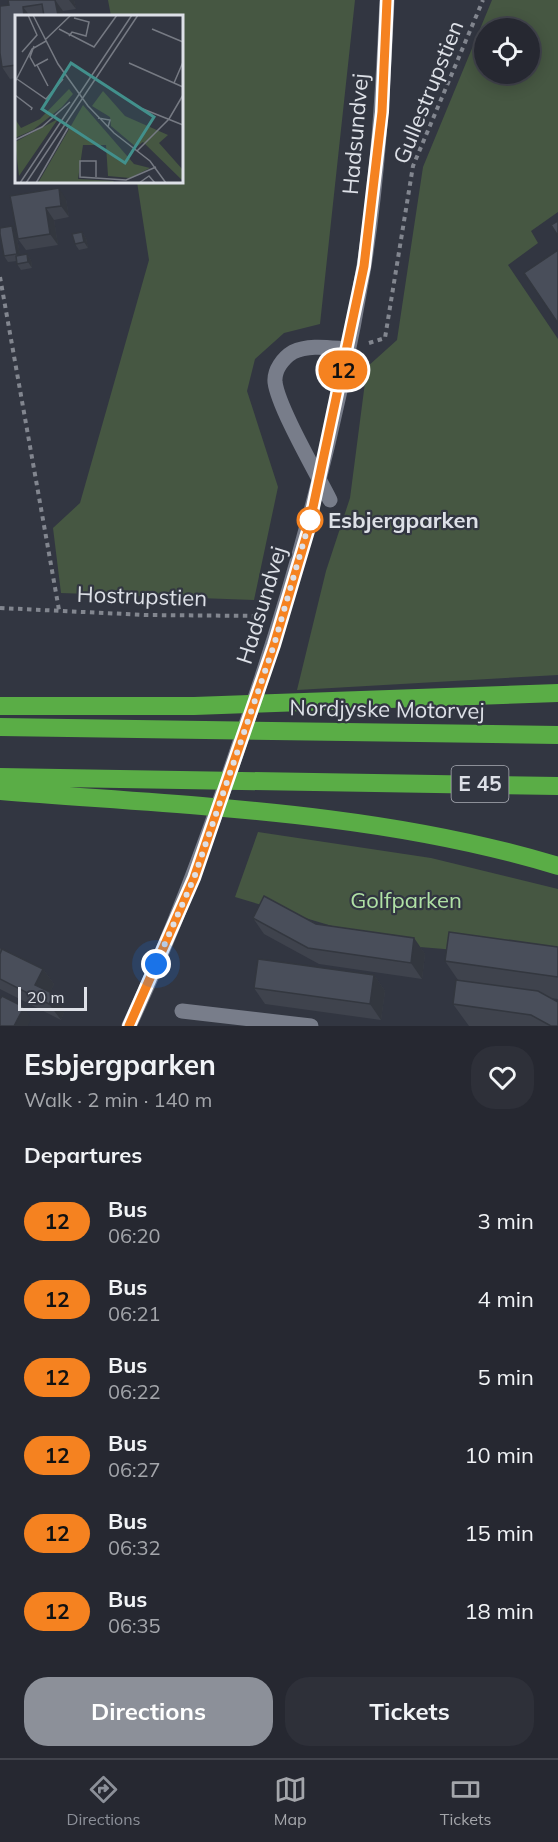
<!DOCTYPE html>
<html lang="en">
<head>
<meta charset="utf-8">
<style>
  :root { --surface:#262831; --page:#2e3039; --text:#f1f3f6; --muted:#a4a6ab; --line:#42444d; --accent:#8c9099 }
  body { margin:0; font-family:Mulish,sans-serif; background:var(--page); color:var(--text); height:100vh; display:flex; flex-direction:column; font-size:22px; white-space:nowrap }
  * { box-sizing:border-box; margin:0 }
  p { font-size:20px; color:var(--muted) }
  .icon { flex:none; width:33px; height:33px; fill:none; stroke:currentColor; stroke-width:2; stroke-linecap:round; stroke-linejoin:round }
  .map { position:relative; height:1026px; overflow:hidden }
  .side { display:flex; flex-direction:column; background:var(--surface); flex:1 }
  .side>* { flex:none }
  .badge { padding:0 12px; border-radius:20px; font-size:21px; line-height:39px }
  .controls { position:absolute; left:474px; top:18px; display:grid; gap:12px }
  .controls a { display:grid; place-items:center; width:66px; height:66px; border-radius:50%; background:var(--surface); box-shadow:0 3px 15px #0003,0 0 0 2px var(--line); font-size:30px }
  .scale { position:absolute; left:18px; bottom:15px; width:69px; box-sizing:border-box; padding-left:6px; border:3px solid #dde0e7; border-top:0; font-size:16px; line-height:21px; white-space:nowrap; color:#dde0e7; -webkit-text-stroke:4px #323641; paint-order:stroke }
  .you { position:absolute; width:30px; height:30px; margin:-15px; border:4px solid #fff; border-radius:50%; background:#1a73e8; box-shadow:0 0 0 9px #1a73e833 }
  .map>.badge { position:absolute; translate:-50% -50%; box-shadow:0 0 0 3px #fff }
  h2 { padding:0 24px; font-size:22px; line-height:54px }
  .round { display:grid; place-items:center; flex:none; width:63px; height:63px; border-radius:24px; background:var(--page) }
  .overview { display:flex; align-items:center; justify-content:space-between; height:102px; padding:0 24px }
  h1 { font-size:28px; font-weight:700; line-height:45px }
  .action { display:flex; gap:12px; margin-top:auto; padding:12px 24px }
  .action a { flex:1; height:69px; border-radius:24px; background:var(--accent); color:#fff; font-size:24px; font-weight:700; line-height:69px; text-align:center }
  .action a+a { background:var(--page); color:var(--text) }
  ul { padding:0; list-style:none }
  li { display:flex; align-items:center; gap:18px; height:78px; padding:0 24px }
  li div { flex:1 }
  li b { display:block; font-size:22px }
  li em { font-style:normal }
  li .badge { min-width:66px; font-weight:700; text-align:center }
  .menu { display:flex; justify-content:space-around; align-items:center; height:84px; border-top:2px solid var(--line); background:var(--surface); font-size:16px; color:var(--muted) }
  .menu a { display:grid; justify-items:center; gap:3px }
  .menu .active { color:var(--accent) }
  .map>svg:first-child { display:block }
</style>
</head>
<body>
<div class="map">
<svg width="558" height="1026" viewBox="0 0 558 1026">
  <rect width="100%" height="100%" fill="#323641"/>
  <path fill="#465742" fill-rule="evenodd" d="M108 0H355L320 324 284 333 255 359 247 391 278 487 254 600 61 593 53 528 80 503 149 260 137 182H182V16H111Z
    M492 0H558V212L531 231 538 243 508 265 558 339V675L297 690 326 571 350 498 367 367 397 340 423 167ZM530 28V74H484V28Z
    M258 832 431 858 558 889V965L492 953 396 945 235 897Z"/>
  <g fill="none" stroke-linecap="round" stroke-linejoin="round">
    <path stroke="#82868f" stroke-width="4" stroke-dasharray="4.5 4.5" stroke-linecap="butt" d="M0 277 59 610
      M369 343 385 338 413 166 483 0
      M0 608 146 615 263 616"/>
    <path stroke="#787d8a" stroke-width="15" d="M330 500C317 474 278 407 275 382 274 370 283 358 293 352 309 344 331 348 348 349
      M182 1011 311 1026
      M129 1026C173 933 207 840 240 742 294 587 337 429 364 266 378 178 383 89 387 0"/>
    <path stroke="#5aad46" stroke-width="18" d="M0 706H194L558 693
      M0 727 558 735
      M0 777 558 786
      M0 791C186 806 378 811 558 866"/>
  </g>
  <path fill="#3f434d" d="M8 0H74L76 9 63 11 64 16H16V78L10 79 2 67 9 5Z
    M10 196 66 199 69 217 54 220 58 245 26 250 18 239Z
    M16 232 20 255 27 254 31 260 32 268 21 270 17 264V261L8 262 4 256Z
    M82 232 86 238 88 248 79 250 75 244Z
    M253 918 414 938 425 954 422 979 319 964 264 934Z
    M558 947V999L551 998 558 1026H469L453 1004 458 980 445 961Z
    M0 948 2 951 43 969 54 984 50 992 54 994 65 1010 61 1020 0 989Z
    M374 975 385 991 381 1020 265 1004 254 988Z"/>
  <path fill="#33373f" d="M55 0 63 11 64 16H59L58 15Z
    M69 0H74L76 9Z
    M23 7 30 16H24Z
    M59 188 66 199 69 217 61 206Z
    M46 208 54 220 58 245 50 234Z
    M12 226 16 232 21 260 17 254Z
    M82 232 86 238 88 248 84 242Z
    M27 254 31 260 32 268 28 262Z
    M414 938 425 954 422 979 411 963Z
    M43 969 54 984 46 1001 35 985Z
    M374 975 385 991 381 1020 370 1004Z
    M54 994 65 1010 61 1020 49 1004Z
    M24 1007 31 1019 28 1026H14Z"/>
  <path fill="#494e5a" stroke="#33373f" stroke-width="1.5" d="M8 0H55L58 15 44 16 42 4 23 7 24 16H16V65L2 67 0 53V6L9 5Z
    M59 188 61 206 46 208 50 234 18 239 10 196Z
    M558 221V236L551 225Z
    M12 226 17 254 4 256 0 234V228Z
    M82 232 84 242 75 244 72 234Z
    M558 250V323L524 273Z
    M27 254 28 262 17 264 16 256Z
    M264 896 316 924 414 938 411 963 308 948 253 918Z
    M449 932 558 947V977L445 961Z
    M2 949 43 969 35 985 54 994 49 1004 0 979V954Z
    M258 959 374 975 370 1004 254 988Z
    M456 980 538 991 558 1002V1026H551L531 1015 453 1004Z
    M2 996 24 1007 14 1026H0V999Z"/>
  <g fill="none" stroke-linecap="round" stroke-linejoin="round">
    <defs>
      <path id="line" d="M129 1026 194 878 274 645 308 531 364 266 382 112 387 0"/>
    </defs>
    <use href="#line" stroke="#fff" stroke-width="14"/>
    <use href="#line" stroke="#f58220" stroke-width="9"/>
    <path stroke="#dde0e7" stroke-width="6" stroke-dasharray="0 10.8" d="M156 964 194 878 274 645 312 513 310 520"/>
  </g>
  <circle fill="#fff" stroke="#f58220" stroke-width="3" cx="310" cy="520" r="12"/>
  <g text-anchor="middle" stroke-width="4.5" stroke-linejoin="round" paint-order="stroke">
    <rect fill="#323641" stroke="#aaadb5" stroke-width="1.5" x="451.5" y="766" width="57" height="36" rx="4.5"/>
    <g font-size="21" font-weight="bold" fill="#dde0e7">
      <text x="480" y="791">E 45</text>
    </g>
    <g font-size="22" fill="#dde0e7" stroke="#323641">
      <text transform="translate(428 92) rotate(-68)" y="8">Gullestrupstien</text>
      <text transform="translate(355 134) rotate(-85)" y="8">Hadsundvej</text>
      <text transform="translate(142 596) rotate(2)" y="8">Hostrupstien</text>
      <text transform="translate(261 605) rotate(-73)" y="8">Hadsundvej</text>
      <text transform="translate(387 709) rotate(1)" y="8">Nordjyske Motorvej</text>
    </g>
    <g font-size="22" font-weight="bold" fill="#dde0e7" stroke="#323641" text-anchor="start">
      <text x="328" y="528">Esbjergparken</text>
    </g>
    <g font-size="22" fill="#b0e1a5" stroke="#323641">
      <text x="406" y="908">Golfparken</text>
    </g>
  </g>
  <g transform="translate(15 15)">
    <rect width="168" height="168" fill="#323641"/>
    <path d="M54 74 58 79 47 92 18 115 0 123V104L6 113 25 104ZM88 76 110 101 153 120 144 128 168 155V166L128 127 121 132 96 111 95 102 77 91ZM68 90 119 149 135 153 115 163 93 161 91 130H68L63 164 99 166 97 168H23ZM43 104 4 161 0 127Z" fill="#465742"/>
    <path fill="none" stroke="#767a83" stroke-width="1.5" d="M18 0 43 49 73 91 99 118 135 146 151 168M44 14 79 32 102 0M137 14 168 27M54 21 57 17 71 21 74 7 59 3M31 24 56 0M19 31 15 42 20 51 33 44M7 37 22 20 13 0M114 48 168 72M22 50 33 71M2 64 31 84 48 64M0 67 17 34 31 26M159 68 168 47M0 80 17 93 16 95M128 94 168 110M83 103 95 105 93 112M0 125 27 112 55 87M122 136 154 104 168 80M81 162V146H65V162L111 165 141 152M5 168 117 0M11 168 123 0M21 168 53 113M124 168 134 161 140 168"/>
    <path fill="#42908c" fill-opacity="0.15" stroke="#42908c" stroke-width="3" d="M56 48 139 102 110 148 27 94Z"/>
    <rect width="168" height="168" fill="none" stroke="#dde0e7" stroke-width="3"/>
  </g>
</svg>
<div class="controls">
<a><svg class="icon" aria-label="locate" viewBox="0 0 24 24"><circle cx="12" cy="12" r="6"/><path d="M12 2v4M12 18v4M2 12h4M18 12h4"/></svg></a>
</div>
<div class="scale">20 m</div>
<div class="you" style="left:156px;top:964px"></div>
<b class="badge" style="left:343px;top:370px;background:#f58220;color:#111">12</b>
</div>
<section class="side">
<div class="overview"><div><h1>Esbjergparken</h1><p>Walk · 2 min · 140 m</p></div><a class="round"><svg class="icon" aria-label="heart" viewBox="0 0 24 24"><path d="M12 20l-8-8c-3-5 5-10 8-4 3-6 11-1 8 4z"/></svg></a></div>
<h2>Departures</h2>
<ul>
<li><span class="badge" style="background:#f58220;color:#111">12</span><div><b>Bus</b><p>06:20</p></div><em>3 min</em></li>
<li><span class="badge" style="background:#f58220;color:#111">12</span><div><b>Bus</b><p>06:21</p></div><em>4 min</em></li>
<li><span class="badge" style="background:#f58220;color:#111">12</span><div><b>Bus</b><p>06:22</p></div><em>5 min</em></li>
<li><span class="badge" style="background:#f58220;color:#111">12</span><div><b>Bus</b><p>06:27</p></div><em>10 min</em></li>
<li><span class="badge" style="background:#f58220;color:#111">12</span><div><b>Bus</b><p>06:32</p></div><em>15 min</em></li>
<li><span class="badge" style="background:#f58220;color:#111">12</span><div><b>Bus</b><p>06:35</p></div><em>18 min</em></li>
</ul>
<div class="action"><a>Directions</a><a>Tickets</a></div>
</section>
<nav class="menu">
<a class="active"><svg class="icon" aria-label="directions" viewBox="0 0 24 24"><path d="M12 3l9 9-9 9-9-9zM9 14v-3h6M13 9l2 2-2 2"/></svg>Directions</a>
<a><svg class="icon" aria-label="map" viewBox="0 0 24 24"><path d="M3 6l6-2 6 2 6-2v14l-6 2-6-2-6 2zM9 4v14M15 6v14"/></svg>Map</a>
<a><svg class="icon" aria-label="tickets" viewBox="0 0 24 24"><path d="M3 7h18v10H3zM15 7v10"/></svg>Tickets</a>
</nav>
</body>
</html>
